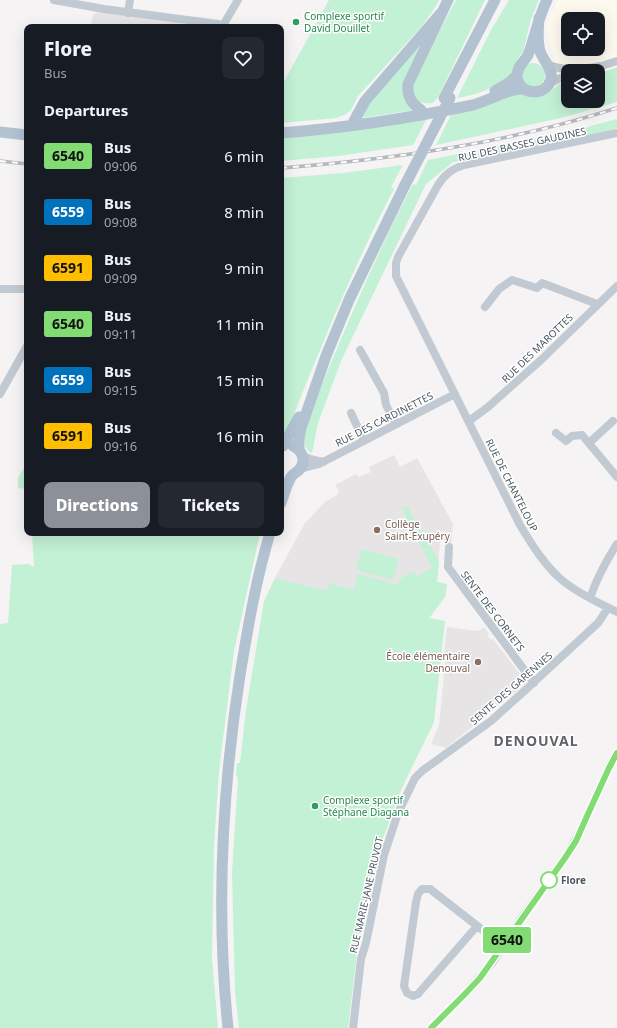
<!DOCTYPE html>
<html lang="en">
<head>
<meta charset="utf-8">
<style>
  :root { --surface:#171b24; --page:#242831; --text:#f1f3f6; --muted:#9ea1a6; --accent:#8c9099 }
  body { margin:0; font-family:"Noto Sans",sans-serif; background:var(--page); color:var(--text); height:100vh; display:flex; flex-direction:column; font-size:15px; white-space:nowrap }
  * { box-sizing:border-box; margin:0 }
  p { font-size:13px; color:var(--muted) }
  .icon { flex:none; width:22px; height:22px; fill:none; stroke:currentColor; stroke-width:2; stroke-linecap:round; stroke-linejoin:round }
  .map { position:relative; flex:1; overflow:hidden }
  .side { position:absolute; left:24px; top:24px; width:260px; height:512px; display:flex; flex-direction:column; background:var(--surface); border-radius:8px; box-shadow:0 4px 16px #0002 }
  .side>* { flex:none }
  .badge { padding:0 8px; border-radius:3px; font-size:14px; line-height:26px }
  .fabs { position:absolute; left:561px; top:12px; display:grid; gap:8px }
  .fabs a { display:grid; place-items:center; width:44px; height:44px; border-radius:8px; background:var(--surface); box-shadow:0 4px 16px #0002; font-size:20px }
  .map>.badge { position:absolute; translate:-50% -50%; box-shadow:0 0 0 2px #fff }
  h2 { padding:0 20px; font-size:15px; line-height:36px }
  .round { display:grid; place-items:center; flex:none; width:42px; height:42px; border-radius:8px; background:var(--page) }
  .head { display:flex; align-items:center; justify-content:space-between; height:68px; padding:0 20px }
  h1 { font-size:19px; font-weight:800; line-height:30px }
  .action { display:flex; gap:8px; margin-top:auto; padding:8px 20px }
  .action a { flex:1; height:46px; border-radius:8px; background:var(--accent); color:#fff; font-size:16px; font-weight:800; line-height:46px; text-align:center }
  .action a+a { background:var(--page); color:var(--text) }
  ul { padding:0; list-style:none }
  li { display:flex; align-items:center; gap:12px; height:56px; padding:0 20px }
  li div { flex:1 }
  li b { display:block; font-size:15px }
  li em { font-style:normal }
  li .badge { min-width:44px; font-weight:700; text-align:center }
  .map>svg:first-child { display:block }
</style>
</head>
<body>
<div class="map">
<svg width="617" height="1028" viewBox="0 0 617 1028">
  <rect width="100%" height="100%" fill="#f5f3f3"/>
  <path fill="#fdf9ef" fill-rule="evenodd" d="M558 0H617V67L598 74V71H568L561 82 545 26ZM568 19H598V49H568Z"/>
  <path fill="#e6e4e5" d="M100 12 209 27H91L93 15 95 13Z
    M394 455 400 467 417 458 453 524 451 544 440 542 437 582 447 584 445 597 429 618 275 578 305 523 325 502 338 494 339 491 335 485 356 474 359 477 371 472 369 467Z
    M447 627 479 631 484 627 489 634 487 636 491 640 493 639 522 677 518 690 446 748 431 744 439 725 446 655 444 654Z"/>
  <path fill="#c3f1d5" d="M329 0H439L434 9 422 26 358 96 351 110 346 114 336 118 281 123V87Z
    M456 0H485L438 97 433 103C418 104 418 102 411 89L418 71Z
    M509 0H539L531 19 523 52C515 58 517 67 511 74 500 88 474 95 457 98L491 30Z
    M424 36 405 81 416 110 360 118 362 110Z
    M521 75a12 12 0 1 1 24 0a12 12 0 1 1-24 0Z
    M617 67V102L561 118 436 145 452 113 516 95C525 94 533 98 541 96 552 94 555 83 568 81V101H598V74Z
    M427 118 413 145 338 156 281 161V137Z
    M617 119V128L591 136 453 162 426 184 341 361 318 423 312 453C306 450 304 445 305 438 305 427 311 416 314 406 320 390 326 374 333 358 358 299 383 241 413 184L416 185 428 160 564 133Z
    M403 165 391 187 394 189C354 265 322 344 290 424L281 441V178L343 173Z
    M27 463V489L18 488V478Z
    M407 506 439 561 437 582 447 584 445 597 429 618 445 621 434 722 401 790 375 860 357 953 348 1028H239L235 991 232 872 238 779 236 774 237 763H240L246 710 264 601 275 578 327 591 329 583 354 590 358 574 398 585 401 578 414 571 417 576 432 568 402 508Z
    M32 533H260L234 651 219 771 214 846 212 958 218 1028H0V624L8 623 12 565 28 564 34 567Z
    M362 549 399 559 393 580 356 570Z"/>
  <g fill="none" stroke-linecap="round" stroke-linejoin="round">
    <path stroke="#c1cad2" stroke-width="8" d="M54 0 104 9 218 24 222 27
      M128 13 130 0
      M222 27 238 0
      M547 64C565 72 581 70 600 66
      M595 68 617 61
      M549 84 560 78 568 77
      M617 133 464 165C452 169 445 174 438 185L398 257 396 263V276L520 525C532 545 545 566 563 581 579 594 599 603 617 612
      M0 289H27
      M485 307 499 289 512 280 537 288 542 283 597 304
      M360 350 384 393 386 405 396 424
      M0 394 27 346
      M351 413 364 441
      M469 421 488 407 541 360 617 286
      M556 433 566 441 572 436 582 435 617 477
      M589 443 613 421
      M302 455 310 459 323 462
      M300 469 319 464 455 394
      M449 547 448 567 534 683
      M590 598C597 578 606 561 617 544
      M477 926 418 994 413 996 407 993 404 986 416 902 418 894 422 889H430L503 946
      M353 1028 361 959 366 943 384 855 398 813 415 778 422 771 491 721 521 694 598 623 608 608
      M431 1028 464 995 493 962 522 917 565 858 582 828 609 767 617 753"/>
    <path stroke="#b3c2d1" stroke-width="11" d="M539 18C538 29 537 40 540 51 543 61 553 68 551 79 546 98 518 95 517 76 517 66 524 62 528 55 535 37 538 18 547 0
      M495 91 510 82 517 75
      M444 98 495 0
      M421 110C411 103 407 96 408 84L448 0
      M354 121 365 101 441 13
      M0 132 27 135
      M281 133C346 128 410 118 473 105 491 100 506 89 524 89
      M283 446 299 417
      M299 449V439L301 428 326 356 349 300 405 185
      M281 503C284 495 286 486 290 479 292 474 296 473 299 470 307 461 302 450 293 446
      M228 1028C216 911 222 791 240 675 248 627 256 579 270 533"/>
    <defs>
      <path id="rail" d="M0 161 27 164
        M281 168C394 159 509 143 617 108"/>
    </defs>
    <use href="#rail" stroke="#b5b8bd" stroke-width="3.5"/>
    <use href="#rail" stroke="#fff" stroke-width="2" stroke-dasharray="6" stroke-linecap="butt"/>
    <path stroke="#b3c2d1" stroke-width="11" d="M405 185 450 98"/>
  </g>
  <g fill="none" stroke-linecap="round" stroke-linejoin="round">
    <defs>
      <path id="line" d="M431 1028 464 995 480 978 565 858 576 841 588 814 609 768 617 753"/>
    </defs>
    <use href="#line" stroke="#fff" stroke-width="9"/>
    <use href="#line" stroke="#82dc73" stroke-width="6"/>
  </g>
  <g fill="#2e9e5b" stroke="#fff" stroke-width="1.5">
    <circle cx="296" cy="22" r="4"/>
    <circle cx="315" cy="806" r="4"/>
  </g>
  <g fill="#8d6e63" stroke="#fff" stroke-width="1.5">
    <circle cx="377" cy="530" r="4"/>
    <circle cx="478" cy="662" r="4"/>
  </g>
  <circle fill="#fff" stroke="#82dc73" stroke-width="2" cx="549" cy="880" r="8"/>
  <g text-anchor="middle" stroke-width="3" stroke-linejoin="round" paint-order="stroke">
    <g font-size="10" fill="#27864d" stroke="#fff" text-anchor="start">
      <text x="304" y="20">Complexe sportif<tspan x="304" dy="12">David Douillet</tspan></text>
      <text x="323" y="804">Complexe sportif<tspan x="323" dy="12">Stéphane Diagana</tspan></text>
    </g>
    <g font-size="10" fill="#4a5661" stroke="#fff">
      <text transform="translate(522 144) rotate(-12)" y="4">RUE DES BASSES GAUDINES</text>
      <text transform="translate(537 348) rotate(-44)" y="4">RUE DES MAROTTES</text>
      <text transform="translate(384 419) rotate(-27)" y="4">RUE DES CARDINETTES</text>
      <text transform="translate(512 485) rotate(63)" y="4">RUE DE CHANTELOUP</text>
      <text transform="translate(493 611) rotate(53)" y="4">SENTE DES CORNETS</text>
      <text transform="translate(511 688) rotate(-41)" y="4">SENTE DES GARENNES</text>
      <text transform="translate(366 895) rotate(-77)" y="4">RUE MARIE-JANE PRUVOT</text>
    </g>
    <g font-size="10" fill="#785e54" stroke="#fff" text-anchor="start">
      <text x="385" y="528">Collège<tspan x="385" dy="12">Saint-Exupéry</tspan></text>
      <text x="470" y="660" text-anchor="end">École élémentaire<tspan x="470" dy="12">Denouval</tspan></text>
    </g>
    <g font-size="10" font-weight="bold" fill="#4a5661" stroke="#fff" text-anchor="start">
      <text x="561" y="884">Flore</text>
    </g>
    <g font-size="14" font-weight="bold" letter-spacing="1" fill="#5f6368" stroke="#fff">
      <text x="536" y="746">DENOUVAL</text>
    </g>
  </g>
</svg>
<div class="fabs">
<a><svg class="icon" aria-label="locate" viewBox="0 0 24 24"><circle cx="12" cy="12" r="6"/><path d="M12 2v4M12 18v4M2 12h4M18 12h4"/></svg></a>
<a><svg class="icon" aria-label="layers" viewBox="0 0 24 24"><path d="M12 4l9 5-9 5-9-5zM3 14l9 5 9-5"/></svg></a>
</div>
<b class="badge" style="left:507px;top:940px;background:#82dc73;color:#111">6540</b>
<section class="side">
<div class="head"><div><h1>Flore</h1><p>Bus</p></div><a class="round"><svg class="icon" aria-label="heart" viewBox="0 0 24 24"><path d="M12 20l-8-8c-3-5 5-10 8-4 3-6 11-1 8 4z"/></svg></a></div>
<h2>Departures</h2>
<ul>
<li><span class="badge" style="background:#82dc73;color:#111">6540</span><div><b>Bus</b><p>09:06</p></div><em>6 min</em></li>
<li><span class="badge" style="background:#0072bc;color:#fff">6559</span><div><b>Bus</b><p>09:08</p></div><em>8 min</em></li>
<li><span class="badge" style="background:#ffbe00;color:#111">6591</span><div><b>Bus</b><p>09:09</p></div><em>9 min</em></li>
<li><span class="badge" style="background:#82dc73;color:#111">6540</span><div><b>Bus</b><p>09:11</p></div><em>11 min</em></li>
<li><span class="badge" style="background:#0072bc;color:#fff">6559</span><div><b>Bus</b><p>09:15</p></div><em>15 min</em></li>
<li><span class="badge" style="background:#ffbe00;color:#111">6591</span><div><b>Bus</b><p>09:16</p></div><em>16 min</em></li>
</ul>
<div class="action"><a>Directions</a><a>Tickets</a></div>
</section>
</div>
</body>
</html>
